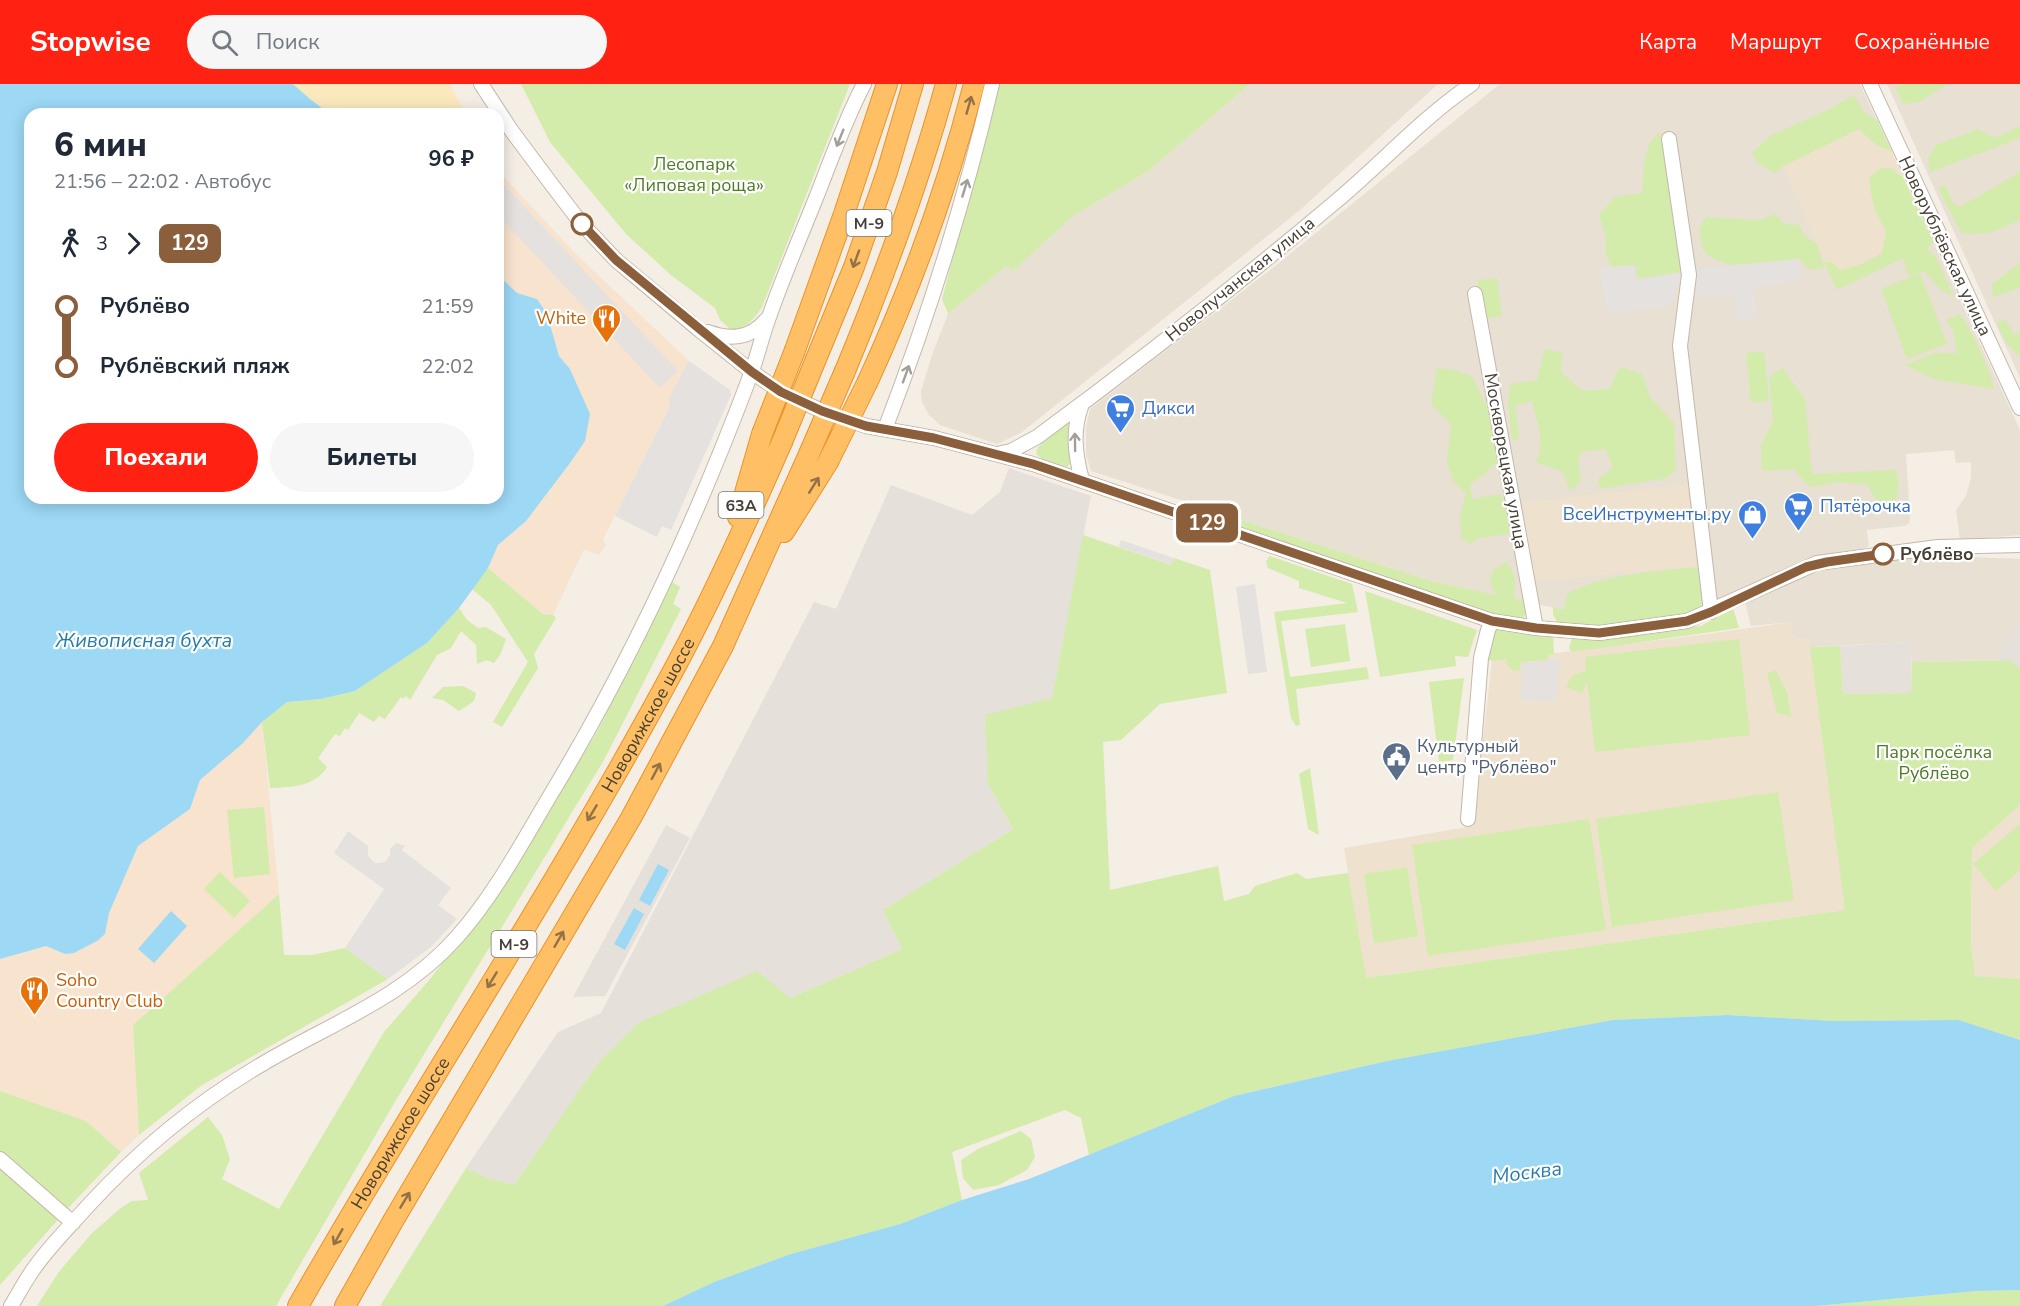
<!DOCTYPE html>
<html lang="ru">
<head>
<meta charset="utf-8">
<style>
  :root { --surface:#fff; --page:#f6f6f7; --text:#1f2937; --muted:#747a83; --accent:#ff2111 }
  body { margin:0; font-family:"Nunito Sans",sans-serif; background:var(--page); color:var(--text); height:100vh; display:flex; flex-direction:column; font-size:22px; white-space:nowrap }
  * { box-sizing:border-box; margin:0 }
  p { font-size:20px; color:var(--muted) }
  .icon { flex:none; width:33px; height:33px; fill:none; stroke:currentColor; stroke-width:2; stroke-linecap:round; stroke-linejoin:round }
  .map { position:relative; flex:1; overflow:hidden }
  .details { position:absolute; left:24px; top:24px; width:480px; height:396px; display:flex; flex-direction:column; background:var(--surface); border-radius:18px; box-shadow:0 3px 15px #0003 }
  .details>* { flex:none }
  .badge { padding:0 12px; border-radius:9px; font-size:21px; line-height:39px }
  .map>.badge { position:absolute; translate:-50% -50%; box-shadow:0 0 0 3px #fff }
  .legs { display:flex; align-items:center; gap:9px; height:66px; padding:0 30px; font-size:20px }
  .legs p { margin-inline-start:auto }
  .headline { display:flex; align-items:center; justify-content:space-between; height:102px; padding:0 30px }
  h1 { font-size:33px; font-weight:800; line-height:45px }
  .primary-button { display:flex; gap:12px; margin-top:auto; padding:12px 30px }
  .primary-button a { flex:1; height:69px; border-radius:36px; background:var(--accent); color:#fff; font-size:24px; font-weight:800; line-height:69px; text-align:center }
  .primary-button a+a { background:var(--page); color:var(--text) }
  ul { padding:0 30px; list-style:none }
  li { display:flex; align-items:center; gap:21px; height:60px; font-size:22px }
  li i { display:grid; place-items:center; width:9px; height:100%; margin:0 8px; background:currentColor }
  li i::after { content:''; width:15px; height:15px; margin:-8px; border:4px solid; border-radius:50%; background:var(--surface) }
  li p { margin-inline-start:auto }
  li:first-child i { background:linear-gradient(#0000 50%,currentColor 0) }
  li:last-child i { background:linear-gradient(currentColor 50%,#0000 0) }
  header { display:flex; align-items:center; gap:36px; box-sizing:border-box; height:84px; padding:0 30px; background:var(--accent); color:#fff }
  header strong { font-size:28px }
  nav { display:flex; gap:33px; margin-inline-start:auto; font-size:21px }
  .search { width:420px; height:54px; background:var(--page); display:flex; align-items:center; gap:15px; box-sizing:border-box; padding:0 21px; border-radius:33px; color:var(--muted); font-size:22px }
  .map>svg:first-child { display:block }
</style>
</head>
<body>
<header>
<strong>Stopwise</strong>
<div class="search"><svg class="icon" aria-label="search" viewBox="0 0 24 24"><circle cx="10" cy="10" r="6"/><path d="M15 15l6 6"/></svg>Поиск</div>
<nav><a>Карта</a><a>Маршрут</a><a>Сохранённые</a></nav>
</header>
<div class="map">
<svg width="2020" height="1222" viewBox="0 0 2020 1222">
  <rect width="100%" height="100%" fill="#f4eee5"/>
  <path fill="#e8e0d3" d="M1250 0H1438L1300 126 1022 348 997 360 940 341 929 331 922 318 921 307 933 268 948 230 1006 182 1013 187 1073 132 1147 88Z
    M1500 0H1860L2020 346V451L1960 456 1956 426 1966 412 1971 393V378L1956 379 1954 366 1906 370 1910 434 1909 439 1905 442 1867 446 1869 461 1865 465 1811 473 1701 525 1702 516 1698 497 1564 526 1431 497 1091 387 1086 370V344L1090 325 1274 183Z
    M1887 0H2020V294Z
    M1924 471 2020 475V536L1995 576 1912 578 1911 558 1810 563 1809 554 1793 556 1790 538 1751 542 1745 518 1812 487Z"/>
  <path fill="#f7e3ce" d="M498 76 505 87 502 91 578 172 689 277 668 315 670 322 603 455 606 461 599 471 584 465 553 531 543 530 488 484 498 461 526 437 585 357 590 330 570 285 559 272 547 230 537 215 517 209 498 191Z
    M262 638 279 810 133 941 139 1051 121 1068 86 1037 0 1007V875L46 862 65 870 79 867 105 850 109 829 138 762 190 725 200 696 242 660Z"/>
  <path fill="#e6e0da" d="M1009 384 1091 412 1052 614 988 700 1013 745 883 826 902 865 790 914 598 979 514 1101 487 1094 466 1084 558 948 601 929 814 518 836 525 891 401 972 431 1000 408Z
    M2020 536V585L2010 576H1995Z
    M1912 558 1911 609 1843 610 1840 562Z
    M666 741 690 754 605 912 573 913Z"/>
  <path fill="#eee2ce" d="M1877 36 1934 159 1837 206 1783 82Z
    M1687 400 1697 483 1559 495H1532L1523 418Z
    M1790 538 1793 556 1809 554 1846 826 1365 894 1344 764 1473 742 1492 577 1708 550Z
    M2020 721V895L1975 892 1971 861 1972 764Z"/>
  <path fill="#d3ebab" d="M521 0H850L762 223C754 235 747 244 731 246L720 236 715 224 672 192 626 150 550 58Z
    M999 0H1250L1147 88 1073 132 1013 187 1006 182 948 230 942 215Z
    M1902 0H1947L1919 18 1903 20 1895 3Z
    M1854 11 1864 28 1877 36 1892 68 1876 61 1859 45 1783 82 1775 89 1759 80 1752 69 1770 52 1832 24Z
    M2020 42V54L1930 88 1928 74 1936 61 1978 45 1995 54Z
    M1659 48 1668 75 1683 188 1637 195 1634 181 1612 183 1605 170 1606 153 1599 131 1615 113 1642 109 1644 82 1649 60Z
    M1881 84H1891L1903 94 1934 159 1926 163 1937 175 1954 214 1938 203 1924 187 1908 192 1903 174 1837 206 1824 178H1831L1841 186 1862 180 1882 169 1886 147C1874 128 1871 115 1869 93Z
    M2020 88V136L1990 149 1962 150 1938 104 1945 101 1952 118 1960 123Z
    M1775 130 1784 140 1799 141 1804 151 1817 160 1824 184 1810 186 1799 175 1731 181 1712 174 1703 166 1699 145 1706 133 1759 136Z
    M2020 179V204L1993 213 1992 200Z
    M1920 189 1947 260 1907 275 1881 205Z
    M1497 194 1502 232 1483 235 1477 196Z
    M1960 230C1974 252 1988 279 1994 305L1933 295 1905 281 1935 269H1957L1953 246 1946 236Z
    M2004 234 2015 251 2020 249V273L2008 261 1997 240Z
    M1545 265 1562 269 1561 288 1582 307 1609 305 1620 283 1642 290 1650 313 1674 339 1676 385 1667 394 1600 405 1598 395 1613 384 1606 365 1581 368 1578 377 1581 397 1570 407 1563 388 1535 378C1547 360 1536 336 1532 317L1515 322 1519 353 1518 356 1512 355 1508 319 1510 300 1537 296Z
    M1764 267 1769 317 1751 319 1746 269Z
    M1437 284 1455 286 1472 292 1484 317 1491 324 1498 377 1486 389 1470 400 1472 415 1500 410C1506 422 1512 436 1509 450L1478 454 1471 460 1461 454 1460 433 1466 409 1453 397 1447 378 1451 340 1431 320Z
    M1782 284 1805 315 1812 390 1896 386 1899 401 1895 419 1876 416 1868 401 1841 398 1809 403 1794 385 1762 387 1761 361 1773 337 1769 293Z
    M1067 339 1070 341 1071 379 1067 383C1058 382 1043 377 1036 370L1038 363Z
    M1242 436 1431 497 1496 511 1490 498 1493 486 1506 478C1516 490 1517 499 1513 514L1524 517 1526 529 1522 537 1503 535 1240 446Z
    M1083 451 1171 481 1174 474 1210 486 1227 609 1160 620 1121 656 1103 658 1110 806 1218 782 1224 817 1249 810 1255 802 1297 789 1306 795 1348 789 1366 894 1845 826 1810 563 1840 562 1843 610 1911 609 1912 578 2010 576 2020 585V721L1972 764 1971 861 1975 892 2020 895V956L1959 936 1833 937 1728 931 1613 936 1387 977 1234 1012 1089 1071 1081 1034 1065 1026 952 1068 962 1116 900 1140 791 1170 714 1198 663 1222H380L466 1084 487 1094 514 1101 598 979 638 939 757 887 790 914 902 865 883 826 1013 745 988 700 985 631 1052 614Z
    M1269 472 1352 500 1358 528 1281 537 1290 593 1367 583 1369 595 1296 605 1300 641 1296 642 1291 634 1274 528 1347 519 1299 504V497L1268 484 1266 478Z
    M1697 483 1702 516 1701 525 1687 532 1602 543 1558 540 1553 530V523L1564 526 1567 510C1601 490 1658 487 1697 483Z
    M488 484 543 530 553 531 556 534 534 570 538 584 502 643 493 638 528 578 491 521 472 505Z
    M672 498 680 503 673 520 681 525 604 676 396 1016 276 1222H37L58 1189 91 1150 122 1123 132 1117 148 1116 139 1089 208 1033 222 1051 230 1075 222 1095 279 1125 384 948 431 894 460 855 482 831 596 650Z
    M1365 507 1477 546 1468 573 1455 572 1456 582 1380 593Z
    M459 524 467 536 478 544 486 543 506 555 500 571 494 579 486 576 477 580 476 561 461 547 451 564 437 571 410 616 406 612 403 615 401 613 385 635 379 632 374 638 359 629 348 646 345 644 340 652 335 650 318 674 327 683C315 703 291 703 270 704L262 638 287 618 321 615 355 607 427 559Z
    M1733 524 1739 544 1572 568 1569 564 1573 551 1600 552 1701 542Z
    M1345 540 1350 577 1311 583 1305 545Z
    M1494 542 1529 551H1553L1554 570 1547 571 1549 576 1521 578 1520 586 1514 587 1507 581V575L1492 577 1486 575Z
    M1739 555 1750 651 1595 668 1587 598 1582 609 1566 603 1572 592 1586 587 1585 573Z
    M1775 586 1787 608 1791 632 1777 629 1767 590Z
    M1464 594 1453 676 1439 678 1429 598Z
    M463 602 476 609 474 617 459 627 443 616 432 614 443 603Z
    M1310 684 1319 751 1308 745 1299 690Z
    M1778 708 1794 816 1612 843 1596 735Z
    M264 723 270 790 234 794 227 726Z
    M1589 735 1606 846 1428 872 1412 761Z
    M2020 740V786L1996 807 1973 780Z
    M1407 783 1418 852 1374 859 1364 790Z
    M220 788 250 817 234 834 204 805Z
    M279 810 284 871H312L345 864 388 895 202 1001 139 1051 133 941Z
    M0 1007 86 1037 121 1068 70 1122 0 1201Z
    M1021 1047 1031 1055 1035 1073 1027 1086 999 1101 973 1106 963 1094 961 1076 978 1065Z
    M2020 1206V1222H1816L1977 1207Z"/>
  <path fill="#fbe9be" d="M293 0H450L465 30H330L310 15Z"/>
  <path fill="#e4e1de" d="M505 102 678 287 660 304 498 131V109Z
    M1800 175 1801 196 1754 203 1757 233 1737 236 1733 210 1697 213 1695 185Z
    M1635 181 1637 195 1683 188 1670 222 1607 229 1600 184Z
    M689 277 730 306 731 311 671 446 662 442 657 453 615 432 670 322 668 315Z
    M1121 456 1174 474 1172 481 1119 463Z
    M1255 500 1267 588 1248 590 1236 503Z
    M1559 575 1557 617 1521 616 1522 579Z
    M348 747 368 762V772L375 779H381L386 777 390 771V765L397 759 405 762 402 766 451 804 438 821 457 835 431 863 388 895 345 864 384 805 334 769Z"/>
  <path fill="#9dd8f5" d="M0 0H293L310 15 330 30H30V414H498V191L517 209 537 215 547 230 559 272 570 285 590 330 585 357 570 379 526 437 498 461 488 484 459 524 427 559 355 607 321 615 287 618 262 638 242 660 200 696 190 725 138 762 109 829 105 850 97 857 74 869 65 870 46 862 0 875Z
    M658 780 669 786 650 822 639 816Z
    M634 824 644 830 625 866 614 860Z
    M171 827 187 842 154 879 138 865Z
    M1728 931 1833 937 1959 936 2020 956V1206L1977 1207 1816 1222H663L714 1198 791 1170 900 1140 962 1116 1029 1095 1234 1012 1387 977 1613 936Z"/>
  <g fill="none" stroke-linecap="round" stroke-linejoin="round">
    <defs>
      <path id="minor" d="M481 0 511 46 549 97 581 139 616 176 697 244 752 288 781 308 822 327 866 342 934 354 1033 380 1492 537 1536 544 1599 549 1687 537 1817 479 1938 463 2020 461
        M1870 0 2020 324
        M1669 55 1689 191 1680 262 1711 528
        M1475 210 1536 544
        M708 248C730 256 750 255 766 236
        M1082 320C1072 346 1075 370 1082 396
        M885 345C928 233 965 116 992 0
        M1001 369 1011 367 1037 353C1139 278 1238 200 1334 119 1381 80 1422 34 1472 0
        M1468 735 1481 574 1488 546 1492 537
        M0 1075 73 1139
        M11 1222C19 1209 26 1195 35 1183 50 1162 69 1143 86 1124 138 1067 197 1018 264 979 332 939 403 914 457 853 496 809 524 755 554 705 632 575 696 436 749 295 757 275 761 255 768 236 782 195 800 154 816 114 831 76 845 36 864 0"/>
      <g id="highway">
        <path d="M795 266 844 130 887 0"/>
        <path d="M816 275 854 183 887 88 913 0"/>
        <path d="M845 287C884 193 919 98 946 0"/>
        <path d="M868 297C912 201 948 102 974 0"/>
        <path d="M738 433 762 350"/>
        <path d="M784 448 828 378"/>
        <path id="s1" d="M298 1222C422 1004 562 796 680 574 717 504 750 431 782 358"/>
        <path d="M345 1222 393 1137 631 734 723 562 809 370"/>
      </g>
    </defs>
    <use href="#minor" stroke="#c3b8aa" stroke-width="16"/>
    <use href="#highway" stroke="#e8932b" stroke-width="22"/>
    <use href="#minor" stroke="#fff" stroke-width="14"/>
    <use href="#highway" stroke="#ffbf65" stroke-width="20"/>
    <defs>
      <path id="highway-bridge" d="M762 350 795 266
        M782 358 816 275
        M809 370 845 287
        M828 378 868 297"/>
    </defs>
    <use href="#highway-bridge" stroke="#e8932b" stroke-width="22" stroke-linecap="butt"/>
    <use href="#highway-bridge" stroke="#ffbf65" stroke-width="20"/>
  </g>
  <defs><path id="oneway-shaft" d="M-6 0H5M1.5-3L5.5 0L1.5 3" fill="none" stroke-width="1.6" stroke-linecap="round" stroke-linejoin="round" transform="scale(1.5)"/></defs>
  <g stroke="#917248">
    <use href="#oneway-shaft" transform="translate(969 21) rotate(-74)"/>
    <use href="#oneway-shaft" transform="translate(856 175) rotate(110)"/>
    <use href="#oneway-shaft" transform="translate(814 401) rotate(-58)"/>
    <use href="#oneway-shaft" transform="translate(656 687) rotate(-62)"/>
    <use href="#oneway-shaft" transform="translate(592 729) rotate(121)"/>
    <use href="#oneway-shaft" transform="translate(559 855) rotate(-60)"/>
    <use href="#oneway-shaft" transform="translate(492 896) rotate(121)"/>
    <use href="#oneway-shaft" transform="translate(405 1116) rotate(-59)"/>
    <use href="#oneway-shaft" transform="translate(338 1153) rotate(120)"/>
  </g>
  <g stroke="#a39e9a">
    <use href="#oneway-shaft" transform="translate(840 54) rotate(112)"/>
    <use href="#oneway-shaft" transform="translate(965 104) rotate(-73)"/>
    <use href="#oneway-shaft" transform="translate(906 290) rotate(-70)"/>
    <use href="#oneway-shaft" transform="translate(1075 358) rotate(-91)"/>
  </g>
  <g fill="none" stroke-linecap="round" stroke-linejoin="round">
    <defs>
      <path id="line-1" d="M582 140 616 176 752 288 781 308 822 327 866 342 934 354 1033 380 1492 537 1536 544 1599 549 1687 537 1711 528 1806 483 1827 478 1883 470"/>
    </defs>
    <use href="#line-1" stroke="#fff" stroke-width="14"/>
    <use href="#line-1" stroke="#8b5e3c" stroke-width="9"/>
  </g>
  <defs>
    <symbol id="restaurant-pin" viewBox="-11 -11 22 30"><path d="M0 17L-7.5 6A9.5 9.5 0 1 1 7.5 6Z" fill="#e8710a" stroke="#fff"/><path d="M-5-6h1v4h1v-4h1v4h1v-4h1v5L-1.5 .5V6h-2V.5L-5-1ZM5-6V6H3V1.5H1.5Q1.5-4 5-6Z" fill="#fff"/></symbol>
    <symbol id="supermarket-pin" viewBox="-11 -11 22 30"><path d="M0 17L-7.5 6A9.5 9.5 0 1 1 7.5 6Z" fill="#3f7fe0" stroke="#fff"/><path d="M-6-5.5h2.5l.6 2H6L4.5 2H-2.5L-4.4-4H-6ZM-1.5 3.2a1.3 1.3 0 1 0 .1 0ZM3 3.2a1.3 1.3 0 1 0 .1 0Z" fill="#fff"/></symbol>
    <symbol id="shop-pin" viewBox="-11 -11 22 30"><path d="M0 17L-7.5 6A9.5 9.5 0 1 1 7.5 6Z" fill="#3f7fe0" stroke="#fff"/><path d="M-5-2.5h2.3a2.7 3.5 0 0 1 5.4 0H5L5.5 6h-11ZM-1.5-2.5h3a1.5 2.3 0 0 0-3 0Z" fill="#fff"/></symbol>
    <symbol id="civic-pin" viewBox="-11 -11 22 30"><path d="M0 17L-7.5 6A9.5 9.5 0 1 1 7.5 6Z" fill="#5c6f8a" stroke="#fff"/><path d="M-.6-6.5H3V-4.5H.6V-3L4-1V1h2V6H-6V1h2V-1L-.6-3ZM-1.2 2.5V6h2.4V2.5Z" fill="#fff"/></symbol>
  </defs>
  <g fill-rule="evenodd">
    <use href="#restaurant-pin" x="590" y="218" width="33" height="45"/>
    <use href="#supermarket-pin" x="1104" y="308" width="33" height="45"/>
    <use href="#supermarket-pin" x="1782" y="406" width="33" height="45"/>
    <use href="#shop-pin" x="1736" y="414" width="33" height="45"/>
    <use href="#civic-pin" x="1380" y="656" width="33" height="45"/>
    <use href="#restaurant-pin" x="18" y="890" width="33" height="45"/>
  </g>
  <g fill="#fff" stroke="#8b5e3c" stroke-width="3">
    <circle cx="582" cy="140" r="10"/>
    <circle cx="1883" cy="470" r="10"/>
  </g>
  <g text-anchor="middle" stroke-width="4.5" stroke-linejoin="round" paint-order="stroke">
    <g fill="#fff" stroke="#7e7871" stroke-width="1.5">
      <rect x="846.5" y="126" width="45" height="26" rx="4.5"/>
      <rect x="718.5" y="408" width="45" height="26" rx="4.5"/>
      <rect x="491.5" y="847" width="45" height="26" rx="4.5"/>
    </g>
    <g font-size="16" font-weight="bold" fill="#473e34">
      <text x="869" y="145">М-9</text>
      <text x="741" y="427">63A</text>
      <text x="514" y="866">М-9</text>
    </g>
    <g font-size="18" fill="#4d7c24" stroke="#fff">
      <text x="694" y="86">Лесопарк<tspan x="694" dy="21">«Липовая роща»</tspan></text>
      <text x="1934" y="674">Парк посёлка<tspan x="1934" dy="21">Рублёво</tspan></text>
    </g>
    <g font-size="18" fill="#473e34" stroke="#fff">
      <text transform="translate(1945 162) rotate(65)" y="6">Новорублёвская улица</text>
      <text transform="translate(1240 195) rotate(-39)" y="6">Новолучанская улица</text>
      <text transform="translate(1506 377) rotate(80)" y="6">Москворецкая улица</text>
      <text dy="6" stroke="none"><textPath href="#s1" startOffset="687">Новорижское шоссе</textPath></text>
      <text dy="6" stroke="none"><textPath href="#s1" startOffset="201">Новорижское шоссе</textPath></text>
    </g>
    <g font-size="18" fill="#c56008" stroke="#fff" text-anchor="end">
      <text x="586" y="240">White</text>
      <text x="56" y="902" text-anchor="start">Soho<tspan x="56" dy="21">Country Club</tspan></text>
    </g>
    <g font-size="18" fill="#366cbe" stroke="#fff" text-anchor="start">
      <text x="1142" y="330">Дикси</text>
      <text x="1820" y="428">Пятёрочка</text>
      <text x="1731" y="436" text-anchor="end">ВсеИнструменты.ру</text>
    </g>
    <g font-size="18" font-weight="bold" fill="#473e34" stroke="#fff" text-anchor="start">
      <text x="1900" y="476">Рублёво</text>
    </g>
    <g font-size="18" fill="#4e5e75" stroke="#fff" text-anchor="start">
      <text x="1417" y="668">Культурный<tspan x="1417" dy="21">центр "Рублёво"</tspan></text>
    </g>
    <g font-size="20" font-style="italic" fill="#247ca9" stroke="#fff">
      <text x="144" y="563">Живописная бухта</text>
      <text transform="translate(1527 1088) rotate(-7)" y="7">Москва</text>
    </g>
  </g>
</svg>
<b class="badge" style="left:1207px;top:439px;background:#8b5e3c;color:#fff">129</b>
<section class="details">
<div class="headline"><div><h1>6 мин</h1><p>21:56 – 22:02 · Автобус</p></div><b>96 ₽</b></div>
<div class="legs"><svg class="icon" aria-label="walk" viewBox="0 0 24 24"><circle cx="13" cy="4" r="2"/><path d="M13 8l-2 6 4 7M11 14l-3 7M7 12l3-4h3l4 4"/></svg>3<svg class="icon" aria-label="forward" viewBox="0 0 24 24"><path d="M9 5l7 7-7 7"/></svg><b class="badge" style="background:#8b5e3c;color:#fff">129</b></div>
<ul>
<li><i style="color:#8b5e3c"></i><b>Рублёво</b><p>21:59</p></li>
<li><i style="color:#8b5e3c"></i><b>Рублёвский пляж</b><p>22:02</p></li>
</ul>
<div class="primary-button"><a>Поехали</a><a>Билеты</a></div>
</section>
</div>
</body>
</html>
